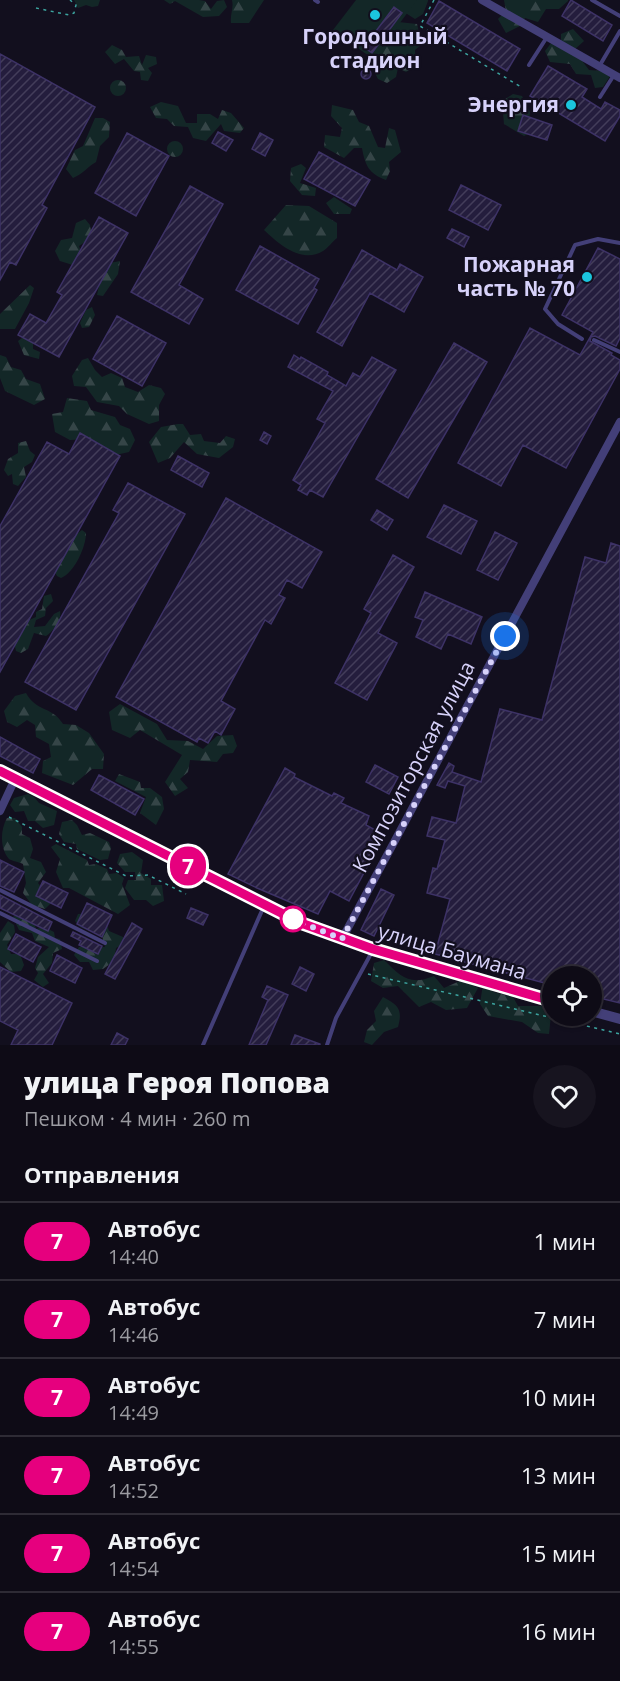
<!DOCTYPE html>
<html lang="ru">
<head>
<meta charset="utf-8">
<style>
  :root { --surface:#0e0b16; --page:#17141f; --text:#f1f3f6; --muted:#9b9ba1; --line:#2e2b35 }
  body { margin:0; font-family:"Open Sans",sans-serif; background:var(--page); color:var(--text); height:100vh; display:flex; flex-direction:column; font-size:22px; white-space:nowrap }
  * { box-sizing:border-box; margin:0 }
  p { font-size:20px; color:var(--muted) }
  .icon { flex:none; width:33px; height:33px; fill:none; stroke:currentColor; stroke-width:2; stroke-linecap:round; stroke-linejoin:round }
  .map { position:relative; height:1045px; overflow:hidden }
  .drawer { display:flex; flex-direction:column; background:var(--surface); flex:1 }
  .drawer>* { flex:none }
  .badge { padding:0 12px; border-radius:20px; font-size:21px; line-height:39px }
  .buttons { position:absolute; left:542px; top:966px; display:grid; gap:12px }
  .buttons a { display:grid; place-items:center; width:60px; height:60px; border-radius:50%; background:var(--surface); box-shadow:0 2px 4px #0004,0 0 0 2px var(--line); font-size:30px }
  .you { position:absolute; width:30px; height:30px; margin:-15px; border:4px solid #fff; border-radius:50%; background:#1a73e8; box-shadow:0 0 0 9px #1a73e833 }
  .map>.badge { position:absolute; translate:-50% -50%; box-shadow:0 0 0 3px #fff }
  h2 { padding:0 24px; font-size:22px; line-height:54px }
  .round { display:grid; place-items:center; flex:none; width:63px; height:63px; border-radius:32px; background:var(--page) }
  .head { display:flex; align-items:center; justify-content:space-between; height:102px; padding:0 24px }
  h1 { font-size:28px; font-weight:800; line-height:45px }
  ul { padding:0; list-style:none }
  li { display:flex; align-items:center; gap:18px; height:78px; padding:0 24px; border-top:2px solid var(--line) }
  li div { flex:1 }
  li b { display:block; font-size:22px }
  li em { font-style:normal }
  li .badge { min-width:66px; font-weight:700; text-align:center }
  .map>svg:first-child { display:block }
</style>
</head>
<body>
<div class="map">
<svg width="620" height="1045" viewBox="0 0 620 1045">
  <defs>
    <pattern id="forest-firs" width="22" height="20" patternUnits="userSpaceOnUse" patternTransform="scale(1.5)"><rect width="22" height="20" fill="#132727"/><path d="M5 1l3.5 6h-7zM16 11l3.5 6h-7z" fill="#354547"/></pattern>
    <pattern id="building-hatch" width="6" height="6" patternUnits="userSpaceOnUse" patternTransform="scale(1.5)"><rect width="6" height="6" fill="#241d3d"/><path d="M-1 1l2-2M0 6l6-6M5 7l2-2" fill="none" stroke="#433d5a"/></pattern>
  </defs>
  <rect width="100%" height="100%" fill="#120f1e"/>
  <path fill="url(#forest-firs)" d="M74 0H100L98 6 92 7 86 5 78 8Z
    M164 0H199L205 1 211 9 217 1 224 0 227 7 219 16 203 17 175 1 170 4Z
    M232 0H264L249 23H231C230 14 234 8 232 0Z
    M398 0H428V1L423 14 415 19 401 10Z
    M504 0H568V1L559 9H546L538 22 525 18 520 26 506 33 498 19 506 11Z
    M398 22 417 24 422 44 415 50 416 66 406 72 398 68 396 77 387 83 378 79 369 61 377 49 389 44V33Z
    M573 29 584 41 574 50 589 70 603 71 610 76 603 87 595 88 591 75 576 74 570 64 550 62 545 51 552 42 561 46V34Z
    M112 45 122 50 126 57 139 56 142 65 146 55 156 57 157 64 148 68 152 73 148 81 141 80 140 72 134 71 124 59 115 64 105 52Z
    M110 88a8 8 0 1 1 16 0a8 8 0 1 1-16 0Z
    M513 94 522 96 530 112 529 121 535 130 524 136 504 124 502 101Z
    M161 102 178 106 186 123H197V114H210L218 119 222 110 231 113 244 128 240 133 224 131 221 124 206 141 193 138 188 127 174 126 167 119 156 118 150 107Z
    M332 105 353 110 359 122 369 126 378 147 385 148 389 128 395 130 401 152 389 162 390 171 386 180C369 174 365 165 362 148H354L344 158 324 147 325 135 340 137 342 128 331 116Z
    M95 118H103L110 122 109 137 100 146 96 162C87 167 83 174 73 178L66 169 75 150 83 146Z
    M167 149a8 8 0 1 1 16 0a8 8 0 1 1-16 0Z
    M301 164 306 168 300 183 316 188 315 196 302 195 290 181 291 168Z
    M334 197 352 209 350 214H334L326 203Z
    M286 205 309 206 337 223V238C332 242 328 248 323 251 301 264 279 244 264 230Z
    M85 219 90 225 92 237 79 246 82 256 76 266 60 261 55 251 61 240 72 238 76 223Z
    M120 261 118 274 103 296 97 295 102 273 110 263Z
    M30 285 34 288 29 303 15 329H0V314Z
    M92 307 95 315 89 327 82 328 80 323 86 310Z
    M26 335 33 342V349L40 352 39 359 24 355 18 341Z
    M0 355 6 357 11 367 21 370 26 379 40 384 45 399 34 405 5 391 0 378Z
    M88 358 95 370 102 377 111 373 122 378 125 387 138 392 149 385 161 388 165 394 159 405V421L149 424 127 414 119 406 97 402 86 387 74 386 72 376 82 360Z
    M67 398 87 401 91 410 115 417 120 425 130 429 135 440 129 452 106 457 85 439 70 440 55 432 52 414 63 412Z
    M178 424H183L190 435 201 434 204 441 220 443 226 436 235 439 233 447 219 458 197 454 184 442 170 458 158 463 149 442 161 427Z
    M26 441 30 451 35 455 32 462 24 467 26 477 18 486 13 484 12 474 8 476 4 470 8 459 18 453V443Z
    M82 530 86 533C86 547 74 573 61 578L57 576 54 570 73 537Z
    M51 594 53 601 46 608 45 616 36 620 34 627 45 626 54 614 60 611C62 620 53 631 46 636L34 633 28 649 21 653 16 651 14 642 25 622 36 617V612L42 609 44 596Z
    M26 693C36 712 52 706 63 724L76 725 89 733 104 754 103 769H92L73 785 42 773 43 761 51 757 49 744 36 737 35 725 27 720 17 727 7 722 4 711 15 696Z
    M120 704 157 724 167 740 188 741 203 749 217 736 233 735 237 746 233 753 223 754 217 762 190 760 188 772 180 779 188 788 175 796 165 782 182 755 140 730 130 738 112 730 109 712Z
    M119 774 140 782 141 788H150L162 797 164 809 156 825 140 813 146 797 115 781Z
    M28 794 34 797 39 803 57 811 54 825 43 828 35 821H28L24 811 15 812 10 805 14 798Z
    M7 818H15L22 827V834L30 838 33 849 30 858 41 862 46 872 38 883 52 902 45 909 32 905 23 893 26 883 23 864C19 862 12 861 9 859 0 849 0 830 7 818Z
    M72 820 77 825 82 835 90 833 109 842 111 848 108 859 100 860 77 849 76 844 64 842 59 834 62 822Z
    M56 844 87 860 89 865 96 864 107 869 109 874 117 873 124 878 122 884 130 905 118 914 69 888H63L56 872 60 859 51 847Z
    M132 852 143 860 141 873 151 879V885H162L164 901 153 906 146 900H134L125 888 128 880H136L135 872H125L117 863 120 854Z
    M19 913 32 916 36 929 44 927 54 932 55 938 60 939 62 949 53 953 52 963 43 974 49 983 43 987 34 980 38 973 35 968 38 957 49 947 35 941 32 933 19 930 13 917Z
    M94 913 104 917 109 931 123 937 124 944 116 948 114 961 103 969 93 970 89 962H80L74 955 79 947H105L102 936 80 927 75 921 78 914Z
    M8 921 14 925 15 932 7 945 11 954H20L24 965 21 971 11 972 0 962V933Z
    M384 960C401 977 410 986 434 976L444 988 462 980 478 988 467 1008 446 1010 431 1002 419 1007 398 986 383 988 371 981 374 963Z
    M483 984 494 992 513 997 518 1006H545L551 1015 549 1034 538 1033 522 1022 488 1016 480 1004Z
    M383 997C398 1005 403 1009 398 1027L384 1032 372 1045 364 1042 367 1030 376 1021 374 1011Z"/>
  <path fill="#132727" d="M356 0H417L373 59 333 30Z"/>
  <path fill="url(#building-hatch)" stroke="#3d3266" stroke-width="1.5" d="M571 0 612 25 603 41 562 16Z
    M439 1 520 49 507 71 427 23Z
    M394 7 402 13 372 53 364 47Z
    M0 54 95 107 42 205 47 208 16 265 10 262 0 280Z
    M548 66 587 89 582 97 601 109 605 102 620 110V116L605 141 530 96Z
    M361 74a5 5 0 1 1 10 0a5 5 0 1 1-10 0Z
    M523 115 552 125 547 140 518 131Z
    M218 132 233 140 226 151 212 143Z
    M127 133 169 156 136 216 95 193Z
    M260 133 273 140 265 156 252 149Z
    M319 152 370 180 355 206 304 179Z
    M461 185 501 205 488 230 449 210Z
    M190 186 223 204 179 285 203 299 189 324 131 292Z
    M99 217 128 233 59 357 18 335 30 314 46 323 62 295 57 292Z
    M452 229 469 237 464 247 447 238Z
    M260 246 319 279 314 288 317 290 298 324 236 290Z
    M598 248 620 259V338L616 346 595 336 591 337 590 341 612 353 611 355 620 360V369L566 468 523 445 501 486 458 463 530 328 580 355 593 332 562 315Z
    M362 250 397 270 400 264 423 277 404 312 370 293 342 346 317 332Z
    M117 316 166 343 142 386 93 359Z
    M454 343 487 362 408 498 376 479Z
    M294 355 300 359 301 357 328 372 327 375 346 386 353 373 360 377 372 357 396 370 323 497 310 490 307 495 298 490 301 485 293 480 325 423 317 419 333 391 288 367Z
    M264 432 271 436 267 444 260 440Z
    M80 433 120 456 0 672V526L47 442 69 454Z
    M178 456 209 473 202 487 171 470Z
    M128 483 185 514 76 710 25 682 119 513 113 510Z
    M226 498 322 552 302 588 287 580 279 595 285 598 271 624 265 620 221 701 235 709 221 735 215 731 208 743 199 738 197 742 116 697Z
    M444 505 477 521 461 554 427 537Z
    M377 510 393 520 387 530 371 520Z
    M495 532 517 543 498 580 477 570Z
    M611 543 620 546V1003L591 996V976H552V985L435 954 450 899 427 893 433 868 437 869 445 840 427 836 432 817 456 823 465 786 448 781 445 788 437 785 449 763 454 766 452 772 481 782 500 709 542 720 585 557 606 563Z
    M393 555 414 567 378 633 397 643 367 700 335 683 371 613 364 609Z
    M425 592 482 617 471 644 448 634 441 649 416 637 423 620 415 617Z
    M0 737 40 759 33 773 0 756Z
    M375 765 398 777 389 794 366 782Z
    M285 768 295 774 294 777 332 796 334 793 344 798 341 803 369 816 366 825 384 835 349 901 330 891 318 914 257 888 228 874Z
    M99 775 144 799 135 815 91 790Z
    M0 860 24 872 14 892 0 886Z
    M43 881 68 893 61 908 36 896Z
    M381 889 394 895 374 936 361 930Z
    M0 895 52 922 48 931 0 908Z
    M87 903 112 915 102 937 77 924Z
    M191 908 208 915 203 925 187 918Z
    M132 923 142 929 115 979 105 974Z
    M73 932 102 946 98 954 79 945 81 941 71 936Z
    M16 934 41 947 33 962 8 949Z
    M57 955 82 968 75 983 50 971Z
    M0 967 72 1003 52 1045H11L18 1030 0 1021Z
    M300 967 314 974 306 991 292 984Z
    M267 986 288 995 266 1045H249L268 1000 262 997Z
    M117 1033 128 1039 125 1045H111Z
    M295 1035 320 1044V1045H291Z"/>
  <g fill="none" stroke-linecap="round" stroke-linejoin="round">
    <path stroke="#3ca49f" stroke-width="1.5" stroke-dasharray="3 4.5" stroke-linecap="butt" d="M434 0 420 26 521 87
      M36 8 69 15 74 13 76 5 70 0
      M9 817 126 876 148 875 186 894
      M368 974 620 1034"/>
    <path stroke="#433f78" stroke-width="4" d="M315 0 318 2
      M592 0 620 16
      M529 65 547 37
      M600 65 620 31
      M600 97 614 75
      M582 339 558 324 545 309 575 245 598 239 620 243
      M594 340 620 352
      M0 890 105 943
      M0 913 97 961
      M203 1045 264 906
      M327 1045 336 1018 373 950"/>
    <path stroke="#433f78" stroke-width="8" d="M482 0 620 78
      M0 811 15 779
      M342 939 620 422"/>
    <path stroke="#433f78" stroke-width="10" d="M0 771 288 917C373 953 463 976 552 1001
      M591 1011 620 1019"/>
  </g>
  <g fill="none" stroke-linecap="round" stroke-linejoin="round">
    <defs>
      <path id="line" d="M0 771 301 923 373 949 552 1001"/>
    </defs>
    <use href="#line" stroke="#fff" stroke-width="14"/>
    <use href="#line" stroke="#e6007e" stroke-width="9"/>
    <path stroke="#d7d2fa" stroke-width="6" stroke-dasharray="0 10.8" d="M293 919 342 939 505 636"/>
  </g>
  <g fill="#1bc5dd" stroke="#120f1e" stroke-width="2">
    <circle cx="375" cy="15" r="6"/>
    <circle cx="571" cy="105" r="6"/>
    <circle cx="587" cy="277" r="6"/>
  </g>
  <circle fill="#fff" stroke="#e6007e" stroke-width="3" cx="293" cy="919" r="12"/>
  <g text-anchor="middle" stroke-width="4.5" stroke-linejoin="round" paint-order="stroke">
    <g font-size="21" font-weight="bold" fill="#d7d2fa" stroke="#120f1e" text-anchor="end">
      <text x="375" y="44" text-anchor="middle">Городошный<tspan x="375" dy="24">стадион</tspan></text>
      <text x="559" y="112">Энергия</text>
      <text x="575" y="272">Пожарная<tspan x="575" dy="24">часть № 70</tspan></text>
    </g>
    <g font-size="21" fill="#d7d2fa" stroke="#120f1e">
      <text transform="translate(414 767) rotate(-62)" y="7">Композиторская улица</text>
      <text transform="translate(452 952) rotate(16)" y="7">улица Баумана</text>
    </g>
  </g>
</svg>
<div class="buttons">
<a><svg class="icon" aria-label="locate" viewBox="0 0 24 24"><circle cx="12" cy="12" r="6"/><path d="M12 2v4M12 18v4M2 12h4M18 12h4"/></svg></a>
</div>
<div class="you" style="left:505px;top:636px"></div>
<b class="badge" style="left:188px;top:866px;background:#e6007e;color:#fff">7</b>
</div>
<section class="drawer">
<div class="head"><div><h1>улица Героя Попова</h1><p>Пешком · 4 мин · 260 m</p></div><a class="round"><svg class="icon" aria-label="heart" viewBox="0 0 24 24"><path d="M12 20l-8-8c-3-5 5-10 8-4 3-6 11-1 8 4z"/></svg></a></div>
<h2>Отправления</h2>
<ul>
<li><span class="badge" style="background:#e6007e;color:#fff">7</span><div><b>Автобус</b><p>14:40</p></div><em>1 мин</em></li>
<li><span class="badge" style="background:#e6007e;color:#fff">7</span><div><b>Автобус</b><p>14:46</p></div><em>7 мин</em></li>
<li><span class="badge" style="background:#e6007e;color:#fff">7</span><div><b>Автобус</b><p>14:49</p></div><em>10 мин</em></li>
<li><span class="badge" style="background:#e6007e;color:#fff">7</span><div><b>Автобус</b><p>14:52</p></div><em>13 мин</em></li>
<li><span class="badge" style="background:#e6007e;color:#fff">7</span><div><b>Автобус</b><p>14:54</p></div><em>15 мин</em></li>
<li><span class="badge" style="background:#e6007e;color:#fff">7</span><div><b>Автобус</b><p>14:55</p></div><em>16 мин</em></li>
</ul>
</section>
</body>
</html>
